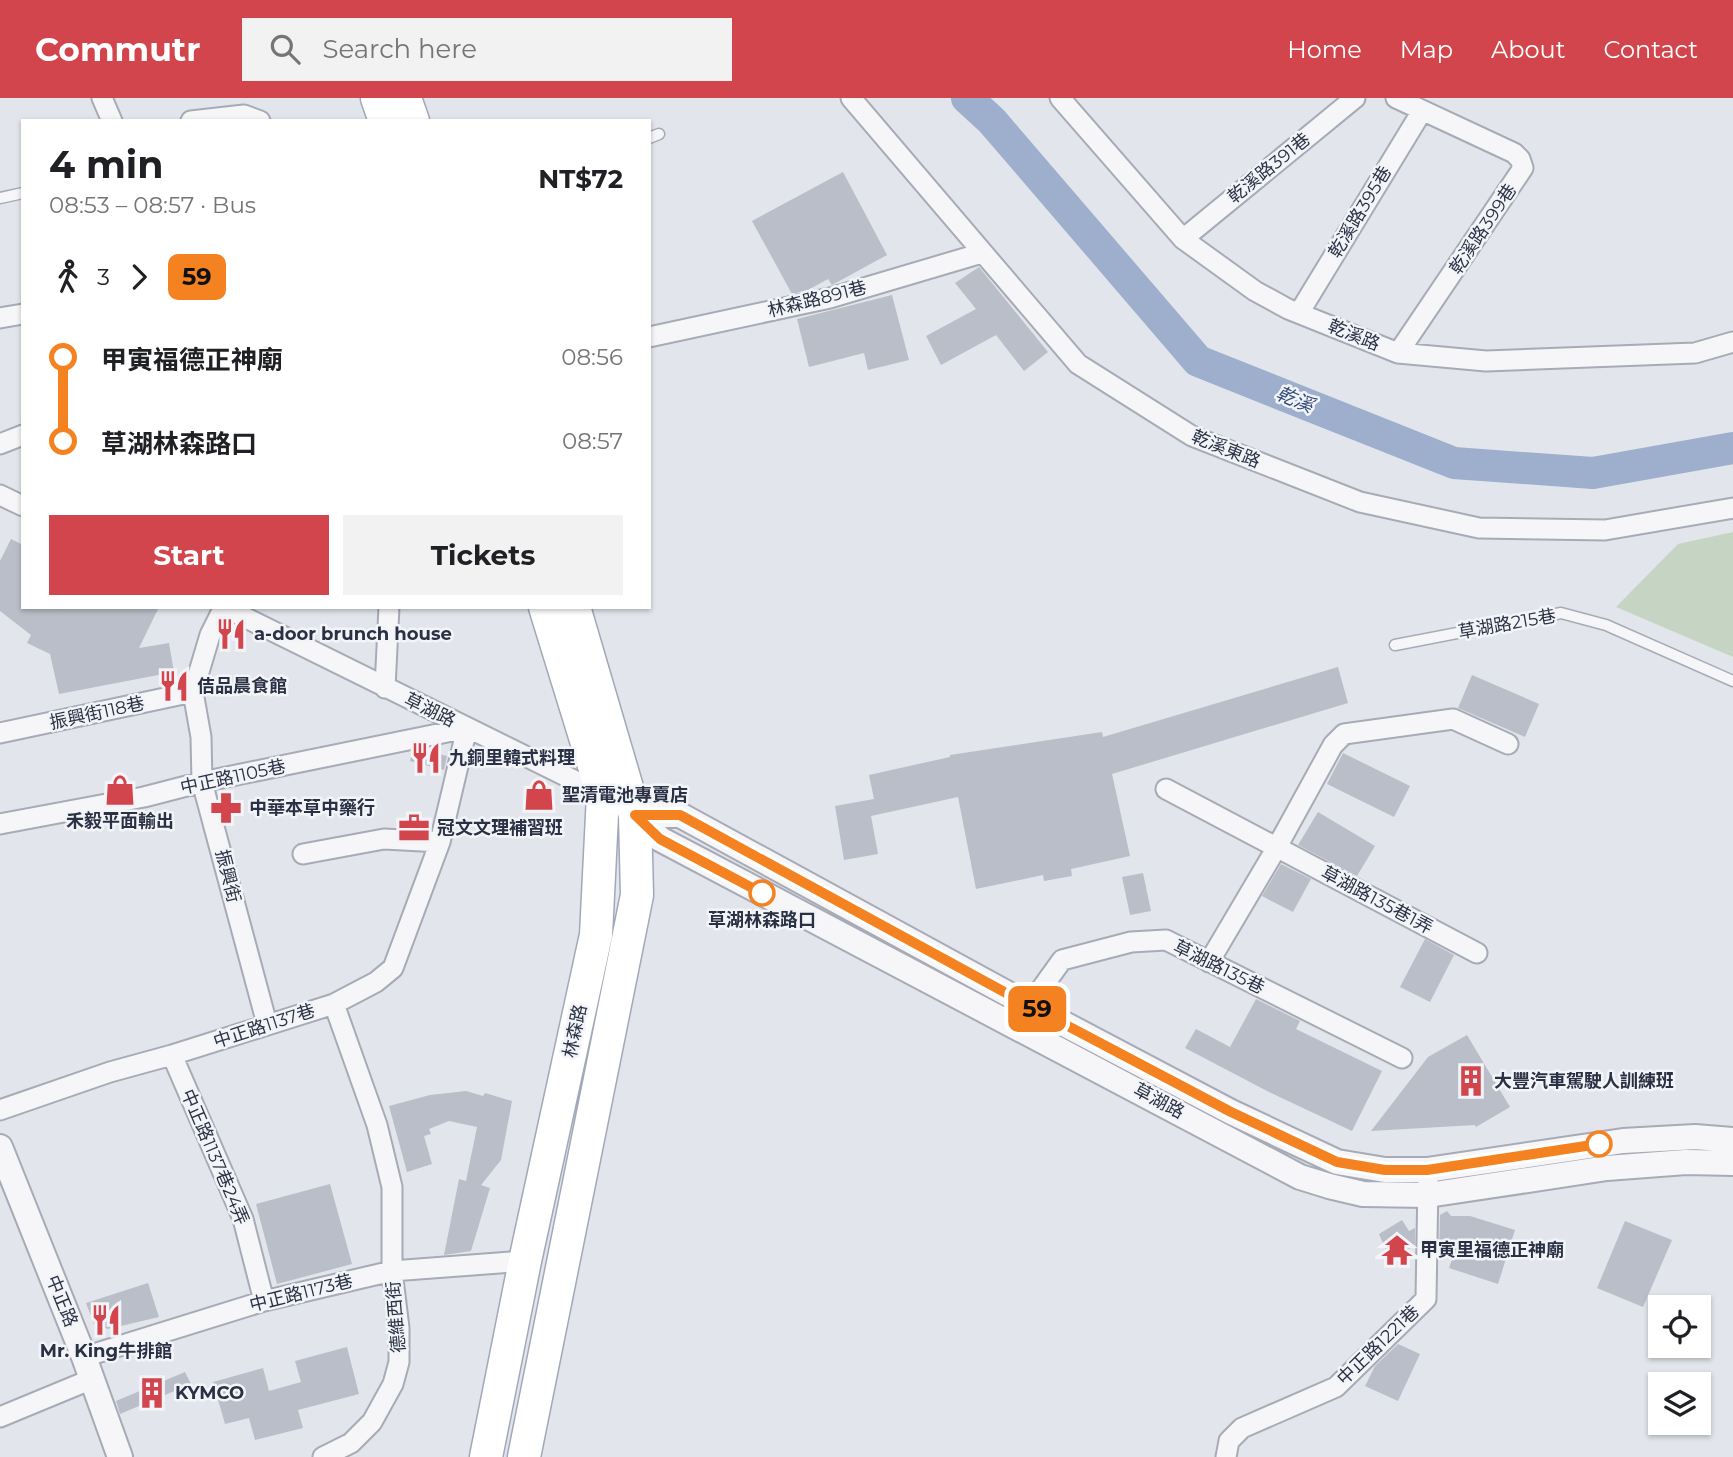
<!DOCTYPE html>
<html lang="en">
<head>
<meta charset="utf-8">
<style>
  :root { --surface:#fff; --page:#f2f2f2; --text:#202124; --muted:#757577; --accent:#d3454d }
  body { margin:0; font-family:Montserrat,"Noto Sans TC",sans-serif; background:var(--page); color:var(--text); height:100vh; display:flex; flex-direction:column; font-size:26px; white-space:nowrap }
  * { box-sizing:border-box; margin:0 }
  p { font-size:23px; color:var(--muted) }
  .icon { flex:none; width:38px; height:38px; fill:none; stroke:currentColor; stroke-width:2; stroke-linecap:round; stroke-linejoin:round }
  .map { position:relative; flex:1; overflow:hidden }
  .drawer { position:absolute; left:21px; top:21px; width:630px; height:490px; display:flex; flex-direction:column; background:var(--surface); border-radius:0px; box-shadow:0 2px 5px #0004 }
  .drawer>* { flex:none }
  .badge { padding:0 14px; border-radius:10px; font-size:24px; line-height:46px }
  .tools { position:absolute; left:1648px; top:1197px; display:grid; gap:14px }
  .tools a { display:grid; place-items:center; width:63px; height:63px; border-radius:0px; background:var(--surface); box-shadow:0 2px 5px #0004; font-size:35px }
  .map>.badge { position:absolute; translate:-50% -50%; box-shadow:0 0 0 4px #fff }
  .legs { display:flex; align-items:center; gap:10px; height:77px; padding:0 28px; font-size:23px }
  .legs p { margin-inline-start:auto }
  .summary { display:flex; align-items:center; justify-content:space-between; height:119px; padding:0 28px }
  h1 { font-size:38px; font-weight:700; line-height:52px }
  .cta { display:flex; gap:14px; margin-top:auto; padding:14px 28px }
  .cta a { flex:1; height:80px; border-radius:0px; background:var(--accent); color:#fff; font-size:28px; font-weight:700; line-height:80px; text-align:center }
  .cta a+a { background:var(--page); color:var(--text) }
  ul { padding:0 28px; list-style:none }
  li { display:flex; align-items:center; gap:24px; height:84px; font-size:26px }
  li i { display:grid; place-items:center; width:10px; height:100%; margin:0 9px; background:currentColor }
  li i::after { content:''; width:18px; height:18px; margin:-9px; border:5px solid; border-radius:50%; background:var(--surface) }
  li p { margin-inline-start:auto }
  li:first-child i { background:linear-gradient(#0000 50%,currentColor 0) }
  li:last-child i { background:linear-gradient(currentColor 50%,#0000 0) }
  header { display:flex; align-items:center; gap:42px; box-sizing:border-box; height:98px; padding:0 35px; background:var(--accent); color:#fff }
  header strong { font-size:33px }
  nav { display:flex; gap:38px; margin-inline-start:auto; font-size:24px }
  .search { width:490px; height:63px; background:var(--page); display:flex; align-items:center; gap:18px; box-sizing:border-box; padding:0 24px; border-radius:0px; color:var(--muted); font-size:26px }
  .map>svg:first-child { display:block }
</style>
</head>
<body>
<header>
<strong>Commutr</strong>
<div class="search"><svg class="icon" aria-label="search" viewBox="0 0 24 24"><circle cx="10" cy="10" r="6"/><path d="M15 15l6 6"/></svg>Search here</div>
<nav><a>Home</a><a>Map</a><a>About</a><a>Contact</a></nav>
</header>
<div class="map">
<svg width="1733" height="1359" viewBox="0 0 1733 1359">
  <rect width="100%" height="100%" fill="#e2e5eb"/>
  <path fill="#c6d5c3" d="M1733 434V559L1616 509 1678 446Z"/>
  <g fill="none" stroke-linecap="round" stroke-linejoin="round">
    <path stroke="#9dafcc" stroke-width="32" d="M967 0 992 23 1198 263 1454 365 1593 375 1733 350"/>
  </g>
  <path fill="#b9bec9" d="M843 74 887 157 832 187 828 181 808 192 792 196 752 123Z
    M979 169 1048 254 1024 273 996 237 941 267 926 238 976 211 955 185Z
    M892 197 909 262 868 272 864 255 809 269 797 221Z
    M11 441 23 447V509H159L139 550 169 545 174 574 59 596 50 556 27 545 31 537 0 513V463Z
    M1338 569 1348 605 1112 676 1130 758 1071 771 1072 778 1044 783 1043 777 976 791 958 699 871 718 878 756 844 762 835 708 874 701 869 677 950 659V657L1102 634 1103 639Z
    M1472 577 1539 606 1525 639 1458 610Z
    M422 652 447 658 444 672 410 663 412 654Z
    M1343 655 1410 688 1394 719 1327 686Z
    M1318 714 1375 748 1357 778 1298 747Z
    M1281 766 1311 781 1293 814 1262 798Z
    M1143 775 1151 813 1130 817 1122 779Z
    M1425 841 1454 857 1430 904 1400 889Z
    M1256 901 1300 923 1296 931 1382 973 1352 1033 1269 994 1185 950 1196 931 1230 949Z
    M1467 937 1510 1009 1476 1029 1475 1027 1371 1033 1428 959Z
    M466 993 483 998 485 995 512 1003 501 1062 481 1087 490 1090 471 1153 444 1157 459 1081 466 1083 477 1029 449 1023 429 1031 431 1036 424 1038 432 1066 407 1074 389 1008 430 997Z
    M330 1086 352 1166 277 1186 256 1106Z
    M1447 1113 1451 1118H1470L1515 1132 1498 1186 1449 1170 1453 1159 1439 1160 1440 1117Z
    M1402 1122 1409 1133 1415 1130V1147L1391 1164 1379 1136Z
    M1625 1123 1672 1142 1643 1209 1597 1190Z
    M148 1185 159 1219 108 1231 94 1226 86 1205Z
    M1398 1246 1420 1256 1398 1303 1365 1288 1375 1268Z
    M347 1249 359 1296 298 1312 303 1330 255 1342 249 1320 225 1326 213 1284 263 1270 269 1293 301 1284 295 1263Z
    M185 1274 191 1286 120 1316 116 1303Z"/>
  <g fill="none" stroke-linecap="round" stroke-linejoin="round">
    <defs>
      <path id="service" d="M649 40 659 36
        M0 100 23 95
        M1395 547 1561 515 1606 527 1733 583"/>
      <path id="minor" d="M102 0 112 23
        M851 0 1078 266 1192 338 1360 404 1479 430 1605 432 1733 410
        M1060 0 1183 141 1255 193 1288 211 1398 255 1486 263 1695 255 1733 244
        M1396 0 1514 55 1520 61 1523 70 1398 255
        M191 23 244 17 260 23
        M1183 141 1355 0
        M1299 215 1422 13
        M0 220 23 216
        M649 239 830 200 982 155
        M0 346 23 337
        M0 397 23 408
        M224 509 606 698
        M224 509 210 537 193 594 201 639 202 684 267 926
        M385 590 389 509
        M0 635 193 594
        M1166 691 1477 855
        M0 726 144 699 202 684 467 630 440 744 393 870 376 884 334 906 172 957 110 974 0 1012
        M303 756 384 741 440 744
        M1209 864 1277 749 1333 647 1344 636 1453 621 1508 646
        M1021 919 1062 862 1131 844 1166 842 1402 960
        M172 957 243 1121 264 1203
        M84 1259 264 1203 392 1173 525 1163
        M0 1319 92 1281
        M323 1359 351 1345 372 1324 393 1286 399 1264V1230L392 1173V1089L377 1027 334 906
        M1226 1359 1229 1343 1242 1330 1336 1289 1426 1201 1428 1083"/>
      <path id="tertiary" d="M635 717 660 741 1300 1079 1329 1088 1363 1096 1428 1097 1607 1070 1686 1064 1733 1065
        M635 717H680L1030 908 1231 1014 1337 1064 1385 1072H1427L1623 1043 1695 1039 1733 1042
        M0 1049 84 1259 120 1359"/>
      <path id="primary" d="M377 0 385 23
        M405 0 413 23
        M486 1359 525 1163 596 837 603 697 545 509
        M524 1359 637 797 635 717 574 509"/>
    </defs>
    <use href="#service" stroke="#a7abb6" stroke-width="13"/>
    <use href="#minor" stroke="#a7abb6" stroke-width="23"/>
    <use href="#tertiary" stroke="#a7abb6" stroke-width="28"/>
    <use href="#primary" stroke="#a1a8b7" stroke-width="35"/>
    <use href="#service" stroke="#f6f6f9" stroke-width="10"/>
    <use href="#minor" stroke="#f6f6f9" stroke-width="19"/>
    <use href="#tertiary" stroke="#f6f6f9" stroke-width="24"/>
    <use href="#primary" stroke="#fff" stroke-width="32"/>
  </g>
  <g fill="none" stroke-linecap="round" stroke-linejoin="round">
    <defs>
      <path id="line-1" d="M762 795 660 741 635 717H680L1030 908 1231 1014 1337 1064 1385 1072H1427L1599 1046"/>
    </defs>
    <use href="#line-1" stroke="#fff" stroke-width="16"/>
    <use href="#line-1" stroke="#f58220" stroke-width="10"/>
  </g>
  <defs>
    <symbol id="restaurant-bare" viewBox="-9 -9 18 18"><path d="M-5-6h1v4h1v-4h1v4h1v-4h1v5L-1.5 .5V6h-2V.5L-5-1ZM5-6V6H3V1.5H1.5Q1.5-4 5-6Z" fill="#d3454d" stroke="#f2f4f8" stroke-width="2.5" paint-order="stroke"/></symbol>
    <symbol id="shop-bare" viewBox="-9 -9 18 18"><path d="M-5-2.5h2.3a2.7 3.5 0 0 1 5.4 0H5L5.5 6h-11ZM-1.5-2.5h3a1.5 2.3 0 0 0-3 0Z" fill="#d3454d" stroke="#f2f4f8" stroke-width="2.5" paint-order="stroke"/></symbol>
    <symbol id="pharmacy-bare" viewBox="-9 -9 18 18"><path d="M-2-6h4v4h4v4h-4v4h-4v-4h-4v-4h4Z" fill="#d3454d" stroke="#f2f4f8" stroke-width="2.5" paint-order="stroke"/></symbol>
    <symbol id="office-bare" viewBox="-9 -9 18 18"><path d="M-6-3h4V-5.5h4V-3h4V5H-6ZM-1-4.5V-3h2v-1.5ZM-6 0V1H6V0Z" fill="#d3454d" stroke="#f2f4f8" stroke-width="2.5" paint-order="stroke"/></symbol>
    <symbol id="building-bare" viewBox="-9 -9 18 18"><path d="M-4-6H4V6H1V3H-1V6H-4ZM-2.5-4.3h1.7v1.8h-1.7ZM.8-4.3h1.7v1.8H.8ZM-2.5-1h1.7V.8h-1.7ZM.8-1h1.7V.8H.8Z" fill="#d3454d" stroke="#f2f4f8" stroke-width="2.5" paint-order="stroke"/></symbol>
    <symbol id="temple-bare" viewBox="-9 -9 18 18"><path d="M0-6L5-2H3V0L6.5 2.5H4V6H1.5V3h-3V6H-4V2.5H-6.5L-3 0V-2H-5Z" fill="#d3454d" stroke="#f2f4f8" stroke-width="2.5" paint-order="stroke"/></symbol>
  </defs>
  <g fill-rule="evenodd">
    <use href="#restaurant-bare" x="209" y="514" width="44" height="44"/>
    <use href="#restaurant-bare" x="152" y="566" width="44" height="44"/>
    <use href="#restaurant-bare" x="404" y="638" width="44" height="44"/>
    <use href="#shop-bare" x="98" y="670" width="44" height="44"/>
    <use href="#shop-bare" x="517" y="675" width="44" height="44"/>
    <use href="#pharmacy-bare" x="204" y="688" width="44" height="44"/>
    <use href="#office-bare" x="392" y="708" width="44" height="44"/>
    <use href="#building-bare" x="1449" y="961" width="44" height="44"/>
    <use href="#temple-bare" x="1375" y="1130" width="44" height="44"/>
    <use href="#restaurant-bare" x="84" y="1200" width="44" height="44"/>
    <use href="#building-bare" x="130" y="1273" width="44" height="44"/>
  </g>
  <g fill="#fff" stroke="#f58220" stroke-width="3.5">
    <circle cx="762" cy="795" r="12"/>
    <circle cx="1599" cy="1046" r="12"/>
  </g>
  <g text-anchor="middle" stroke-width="5" stroke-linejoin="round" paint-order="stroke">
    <g font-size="18" fill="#2a3144" stroke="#f2f4f8">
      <text transform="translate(1269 70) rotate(-39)" y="6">乾溪路391巷</text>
      <text transform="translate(1360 114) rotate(-59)" y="6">乾溪路395巷</text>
      <text transform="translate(1483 131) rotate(-56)" y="6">乾溪路399巷</text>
      <text transform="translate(817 201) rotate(-14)" y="6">林森路891巷</text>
      <text transform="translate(1354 237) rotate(22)" y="6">乾溪路</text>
      <text transform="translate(1226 351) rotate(22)" y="6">乾溪東路</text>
      <text transform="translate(1507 526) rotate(-10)" y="6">草湖路215巷</text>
      <text transform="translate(430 612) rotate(26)" y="6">草湖路</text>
      <text transform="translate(97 615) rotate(-12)" y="6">振興街118巷</text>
      <text transform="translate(233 679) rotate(-12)" y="6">中正路1105巷</text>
      <text transform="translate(228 778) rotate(76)" y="6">振興街</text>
      <text transform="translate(1377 802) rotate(28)" y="6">草湖路135巷1弄</text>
      <text transform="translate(1219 869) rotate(26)" y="6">草湖路135巷</text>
      <text transform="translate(264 928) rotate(-18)" y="6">中正路1137巷</text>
      <text transform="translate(575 933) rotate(-78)" y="6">林森路</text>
      <text transform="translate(1159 1003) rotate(28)" y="6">草湖路</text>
      <text transform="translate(215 1059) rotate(67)" y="6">中正路1137巷24弄</text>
      <text transform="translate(301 1195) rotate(-14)" y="6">中正路1173巷</text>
      <text transform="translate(62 1203) rotate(68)" y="6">中正路</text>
      <text transform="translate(396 1219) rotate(-95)" y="6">德維西街</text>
      <text transform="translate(1378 1247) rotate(-44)" y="6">中正路1221巷</text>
    </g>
    <g font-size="18" font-weight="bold" fill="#2a3144" stroke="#f2f4f8" text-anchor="start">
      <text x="254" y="542">a-door brunch house</text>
      <text x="197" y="594">佶品晨食館</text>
      <text x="449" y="666">九銅里韓式料理</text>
      <text x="562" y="703">聖清電池專賣店</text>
      <text x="249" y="716">中華本草中藥行</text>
      <text x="120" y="729" text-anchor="middle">禾毅平面輸出</text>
      <text x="437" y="736">冠文文理補習班</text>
      <text x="1494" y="989">大豐汽車駕駛人訓練班</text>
      <text x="1420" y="1158">甲寅里福德正神廟</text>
      <text x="106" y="1259" text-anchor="middle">Mr. King牛排館</text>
      <text x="175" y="1301">KYMCO</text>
    </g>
    <g font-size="18" font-weight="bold" fill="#2a3144" stroke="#f2f4f8">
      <text x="762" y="828">草湖林森路口</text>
    </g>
    <g font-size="19" font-style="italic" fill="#324b7a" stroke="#f2f4f8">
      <text transform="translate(1295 301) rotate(22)" y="7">乾溪</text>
    </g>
  </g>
</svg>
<div class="tools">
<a><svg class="icon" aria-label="locate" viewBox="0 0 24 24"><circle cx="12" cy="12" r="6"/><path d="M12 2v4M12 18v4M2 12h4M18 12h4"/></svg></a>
<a><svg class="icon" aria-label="layers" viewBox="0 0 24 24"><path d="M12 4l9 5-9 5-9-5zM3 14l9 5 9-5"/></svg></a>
</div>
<b class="badge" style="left:1037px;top:911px;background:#f58220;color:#111">59</b>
<section class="drawer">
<div class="summary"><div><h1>4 min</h1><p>08:53 – 08:57 · Bus</p></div><b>NT$72</b></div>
<div class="legs"><svg class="icon" aria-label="walk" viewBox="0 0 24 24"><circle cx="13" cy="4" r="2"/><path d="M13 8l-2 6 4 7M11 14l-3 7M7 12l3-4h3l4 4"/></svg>3<svg class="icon" aria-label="forward" viewBox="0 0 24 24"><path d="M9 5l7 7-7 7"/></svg><b class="badge" style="background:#f58220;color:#111">59</b></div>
<ul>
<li><i style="color:#f58220"></i><b>甲寅福德正神廟</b><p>08:56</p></li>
<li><i style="color:#f58220"></i><b>草湖林森路口</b><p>08:57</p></li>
</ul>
<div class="cta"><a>Start</a><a>Tickets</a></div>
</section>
</div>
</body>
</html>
